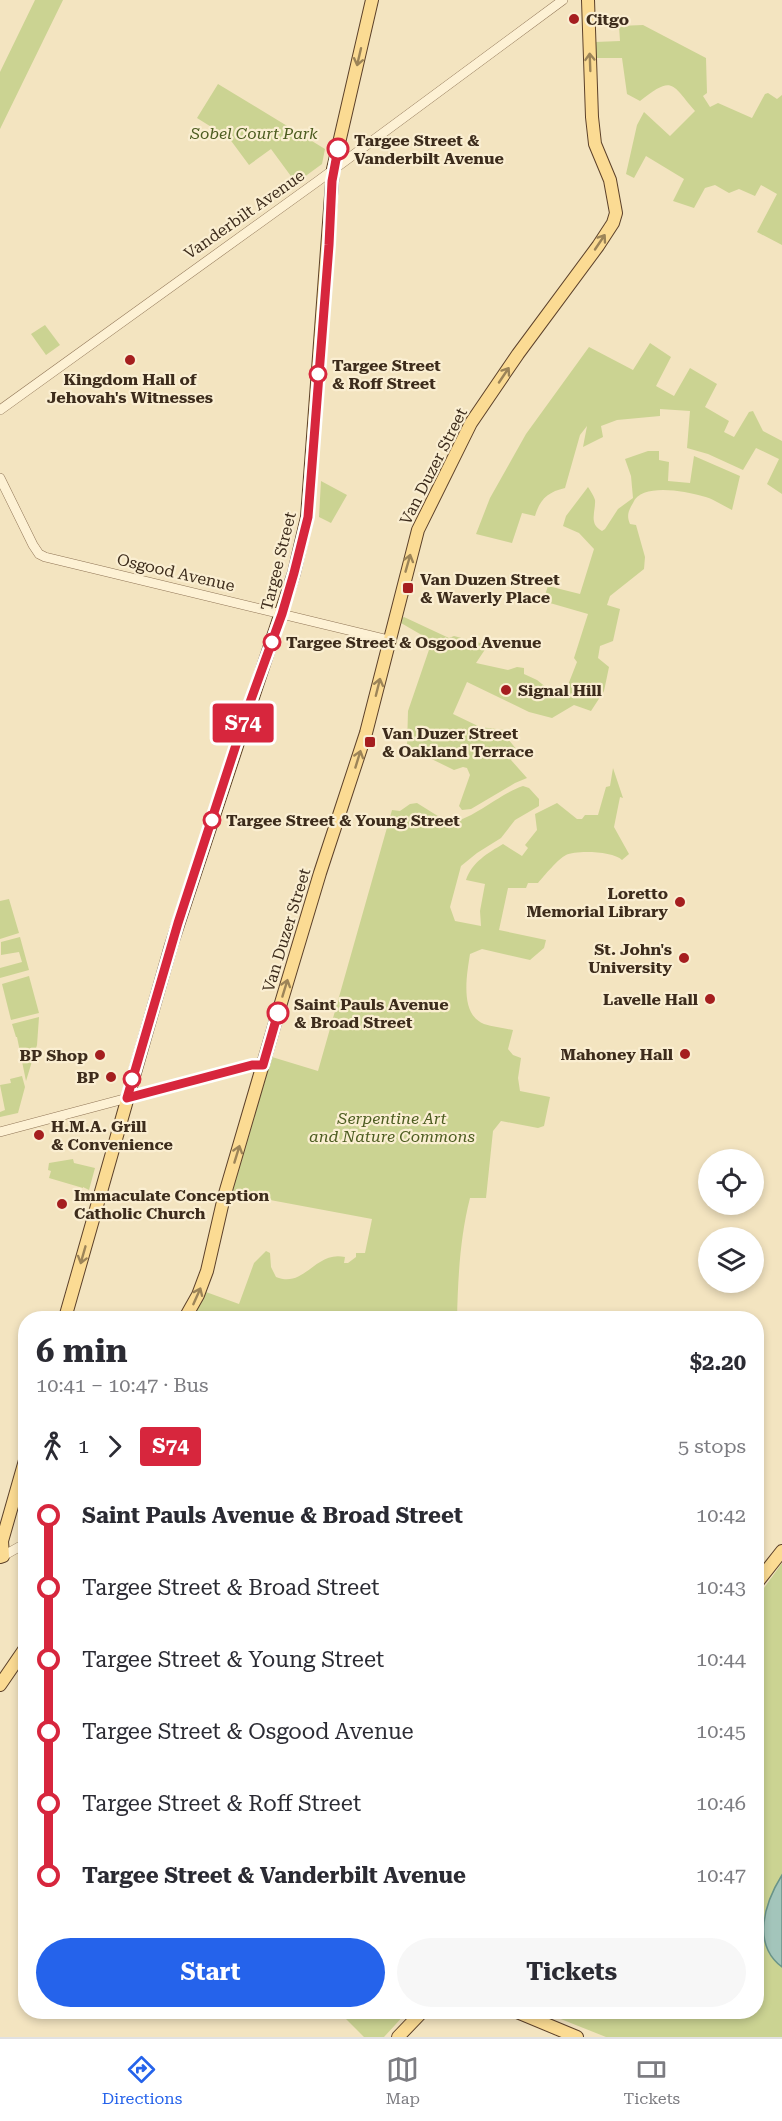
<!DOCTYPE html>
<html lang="en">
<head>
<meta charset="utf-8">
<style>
  :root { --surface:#fff; --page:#f7f7f7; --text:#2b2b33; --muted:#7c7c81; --line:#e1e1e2; --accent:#2563eb }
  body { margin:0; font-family:"Roboto Serif",serif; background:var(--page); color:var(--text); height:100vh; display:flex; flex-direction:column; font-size:22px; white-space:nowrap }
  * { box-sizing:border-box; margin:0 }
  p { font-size:20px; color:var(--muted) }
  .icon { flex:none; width:33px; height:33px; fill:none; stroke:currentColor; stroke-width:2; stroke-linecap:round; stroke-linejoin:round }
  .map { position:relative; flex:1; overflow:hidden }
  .sheet { position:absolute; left:18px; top:1311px; width:746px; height:708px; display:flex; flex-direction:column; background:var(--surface); border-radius:24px; box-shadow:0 3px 9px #0003 }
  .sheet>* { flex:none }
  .badge { padding:0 12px; border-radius:4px; font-size:21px; line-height:39px }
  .fabs { position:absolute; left:698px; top:1149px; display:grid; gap:12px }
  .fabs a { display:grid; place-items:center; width:66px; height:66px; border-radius:50%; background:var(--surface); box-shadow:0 3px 9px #0003; font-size:30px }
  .map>.badge { position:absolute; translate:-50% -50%; box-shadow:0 0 0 3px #fff }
  .legs { display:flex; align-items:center; gap:9px; height:66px; padding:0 18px; font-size:20px }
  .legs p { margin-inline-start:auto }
  .head { display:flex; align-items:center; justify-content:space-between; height:102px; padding:0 18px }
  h1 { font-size:33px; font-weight:700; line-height:45px }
  .action { display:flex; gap:12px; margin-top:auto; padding:12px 18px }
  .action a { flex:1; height:69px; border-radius:36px; background:var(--accent); color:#fff; font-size:24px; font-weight:700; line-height:69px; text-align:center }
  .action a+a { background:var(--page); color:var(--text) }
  ul { padding:0 18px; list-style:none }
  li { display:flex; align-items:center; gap:21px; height:72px; font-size:22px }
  li i { display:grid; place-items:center; width:9px; height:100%; margin:0 8px; background:currentColor }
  li i::after { content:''; width:15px; height:15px; margin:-8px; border:4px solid; border-radius:50%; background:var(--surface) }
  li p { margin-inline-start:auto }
  li:first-child i { background:linear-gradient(#0000 50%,currentColor 0) }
  li:last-child i { background:linear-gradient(currentColor 50%,#0000 0) }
  .menu { display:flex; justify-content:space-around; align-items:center; height:84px; border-top:2px solid var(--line); background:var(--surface); font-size:16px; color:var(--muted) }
  .menu a { display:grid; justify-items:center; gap:3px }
  .menu .current { color:var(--accent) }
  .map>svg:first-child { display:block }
</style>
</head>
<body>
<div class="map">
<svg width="782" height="2037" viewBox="0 0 782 2037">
  <rect width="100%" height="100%" fill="#f3e4c0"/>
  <path fill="#cbd392" d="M35 0H63L0 129V72Z
    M643 25 706 58 707 93 703 96 710 107 718 103 752 118 765 94 768 93 777 99 782 95V245L757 232 777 194 761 185 755 196 739 189 729 193 715 185 705 188 694 208 673 201 684 179 646 156 634 178 626 174 637 125 644 112 670 136 695 111C671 83 673 75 640 101L627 94 622 58H595V42L620 41 619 26Z
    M218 84 325 149 322 164 296 183 271 149 249 165 229 138 197 118Z
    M45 325 60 345 46 355 31 334Z
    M650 343 671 357 656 386 674 396 690 368 717 384 705 407 729 421 724 432 734 437 749 412 753 411 763 431 782 441V494L767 484 779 459 756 448 743 470 708 454 687 448 690 411 660 409V416L617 420 601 426 603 437 583 447 587 426 580 435 565 488C548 492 540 499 535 516L522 513 512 543 476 534 490 498 526 434 589 347 633 370Z
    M648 451H659V460L669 462 668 481 690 483 694 456 740 476 732 510C722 505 712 498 702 496 684 491 641 483 633 503 629 510 626 515 630 524L636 525 645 557 644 569 610 596 607 605 620 609 613 641 600 646 598 658 609 667 604 691 591 711 574 705 552 718 529 712 467 682 453 714 480 727 513 731 508 739 517 750 511 760 527 778 515 783 471 809 462 810 459 806 470 775 467 768 463 767 454 770 407 747 408 711 432 641 401 623 402 618 404 617 449 638 454 636 488 645 476 663 508 670 517 667 524 668V674L537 680 552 692 568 685 577 662 574 658 588 614 543 601 548 586 580 594 594 549 579 533 563 526 566 516 588 487C590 490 594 496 595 500 596 511 588 524 602 531L605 529 618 509 633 498 631 476 625 459Z
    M321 481 347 495 331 523 319 517Z
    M613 768 623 798 620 797 614 827 629 854 622 860C613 851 576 850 566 855 558 859 544 876 538 883H528L526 888H508L499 930 546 940 544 948 530 960 482 949 470 954C467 974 459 1014 484 1024 493 1027 504 1028 513 1030L508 1049 513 1055 521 1058 518 1078 520 1091 550 1097 544 1126 538 1128 501 1121 493 1131 486 1198H470C460 1237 458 1278 457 1318H193L206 1292 239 1304 254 1263 266 1251 270 1253 271 1267 276 1277C305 1289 315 1250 345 1257L344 1263H348L356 1257V1253H365L372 1219 232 1193 272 1057 318 1071 392 810 400 811 410 804 417 803 449 823C472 820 499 794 523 786L529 788 539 799V806L515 820 501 838 477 853 461 866 450 907 455 921 481 926 480 911 485 884 466 880C472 862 488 853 503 844L522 856 528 848 525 845 537 830 535 814 557 803 577 819H582L585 815H598L606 787 610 786Z
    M9 899 19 933 0 939V901Z
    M20 937 29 970 0 978V968L22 962 19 952 1 955V942Z
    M29 976 39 1013 11 1020 2 984Z
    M39 1017 37 1045 26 1081 17 1037H16L12 1024Z
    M22 1076 25 1087 18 1113 0 1117V1112L5 1110 0 1085 11 1083 10 1079Z
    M73 1159 74 1163 95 1168 89 1190 83 1187V1188L49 1178 51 1171 48 1170 49 1163Z
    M782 1563V2037H606L543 2012H756V1599Z
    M339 2012H407L384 2037H364Z"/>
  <path fill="#a3c5bb" stroke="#699489" stroke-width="1.5" d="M782 1875V1967C751 1944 765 1902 782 1875Z"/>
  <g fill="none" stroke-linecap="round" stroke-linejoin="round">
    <defs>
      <path id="minor" d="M0 410 318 181 563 0
        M0 478 33 545 39 554 45 557 389 640
        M0 1132 252 1065H263
        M3 1556 26 1543"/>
      <path id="major" d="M65 1318 171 946 294 573 307 517 333 169 372 0
        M185 1318 198 1295 207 1271 224 1197 278 1013 320 873 366 733 418 530 471 423 518 354 598 246 613 223 616 213 610 180 595 144 592 117 588 0
        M0 1557 3 1556 2 1541 26 1457
        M756 1584 782 1551
        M0 1685 26 1647
        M517 2012 577 2037
        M398 2037 422 2012"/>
    </defs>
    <use href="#minor" stroke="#8f7455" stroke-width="10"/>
    <use href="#major" stroke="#5c412a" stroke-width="14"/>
    <use href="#minor" stroke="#fdf1d4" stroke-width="9"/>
    <use href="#major" stroke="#fbdb93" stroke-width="12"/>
  </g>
  <defs><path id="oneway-shaft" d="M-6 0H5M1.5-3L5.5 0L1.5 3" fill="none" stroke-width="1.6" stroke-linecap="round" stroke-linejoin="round" transform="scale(1.5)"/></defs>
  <g stroke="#9c8458">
    <use href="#oneway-shaft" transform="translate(359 57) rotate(103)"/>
    <use href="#oneway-shaft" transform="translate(590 62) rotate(-92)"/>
    <use href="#oneway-shaft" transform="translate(600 242) rotate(-56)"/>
    <use href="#oneway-shaft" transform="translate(504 375) rotate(-56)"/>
    <use href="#oneway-shaft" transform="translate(408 563) rotate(-74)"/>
    <use href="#oneway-shaft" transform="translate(378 687) rotate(-76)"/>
    <use href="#oneway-shaft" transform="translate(358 759) rotate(-73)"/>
    <use href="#oneway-shaft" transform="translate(285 988) rotate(-73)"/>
    <use href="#oneway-shaft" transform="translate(237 1154) rotate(-73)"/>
    <use href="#oneway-shaft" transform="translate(83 1255) rotate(106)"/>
    <use href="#oneway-shaft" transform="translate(197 1296) rotate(-66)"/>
  </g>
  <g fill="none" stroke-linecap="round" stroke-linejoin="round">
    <defs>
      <path id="line-1" d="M278 1013 263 1065H252L127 1098 178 923 249 705 282 614 294 573 308 517 329 245 332 181 338 149"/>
    </defs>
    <use href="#line-1" stroke="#fff" stroke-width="14"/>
    <use href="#line-1" stroke="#d7263d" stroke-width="9"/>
  </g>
  <g fill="#a51e1f" stroke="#faeed1" stroke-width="2">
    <circle cx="574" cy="19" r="6"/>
    <circle cx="130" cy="360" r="6"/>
    <rect x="402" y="582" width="12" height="12" rx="3"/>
    <circle cx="506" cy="690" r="6"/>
    <rect x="364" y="736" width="12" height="12" rx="3"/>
    <circle cx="680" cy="902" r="6"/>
    <circle cx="684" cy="958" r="6"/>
    <circle cx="710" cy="999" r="6"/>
    <circle cx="685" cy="1054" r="6"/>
    <circle cx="100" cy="1055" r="6"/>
    <circle cx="111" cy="1077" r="6"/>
    <circle cx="39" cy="1135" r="6"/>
    <circle cx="62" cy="1204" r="6"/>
  </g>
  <g fill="#fff" stroke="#d7263d" stroke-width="3">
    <circle cx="338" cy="149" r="10"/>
    <circle cx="318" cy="374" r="8"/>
    <circle cx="272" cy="642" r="8"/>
    <circle cx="212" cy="820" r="8"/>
    <circle cx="278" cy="1013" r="10"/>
    <circle cx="132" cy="1079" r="8"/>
  </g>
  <g text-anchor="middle" stroke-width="4.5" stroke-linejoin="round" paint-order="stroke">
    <g font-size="16" font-weight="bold" fill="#3d2c1c" stroke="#faeed1" text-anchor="start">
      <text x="586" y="25">Citgo</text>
      <text x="130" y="385" text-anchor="middle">Kingdom Hall of<tspan x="130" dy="18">Jehovah's Witnesses</tspan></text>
      <text x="420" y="585">Van Duzen Street<tspan x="420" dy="18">&amp; Waverly Place</tspan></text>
      <text x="518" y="696">Signal Hill</text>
      <text x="382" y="739">Van Duzer Street<tspan x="382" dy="18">&amp; Oakland Terrace</tspan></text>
      <text x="668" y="899" text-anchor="end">Loretto<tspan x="668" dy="18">Memorial Library</tspan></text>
      <text x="672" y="955" text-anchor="end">St. John's<tspan x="672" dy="18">University</tspan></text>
      <text x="698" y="1005" text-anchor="end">Lavelle Hall</text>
      <text x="673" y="1060" text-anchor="end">Mahoney Hall</text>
      <text x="88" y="1061" text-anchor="end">BP Shop</text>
      <text x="99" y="1083" text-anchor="end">BP</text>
      <text x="51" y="1132">H.M.A. Grill<tspan x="51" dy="18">&amp; Convenience</tspan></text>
      <text x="74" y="1201">Immaculate Conception<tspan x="74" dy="18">Catholic Church</tspan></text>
    </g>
    <g font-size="16" font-style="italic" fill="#4c5c20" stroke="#faeed1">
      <text x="254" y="139">Sobel Court Park</text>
      <text x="392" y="1124">Serpentine Art<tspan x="392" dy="18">and Nature Commons</tspan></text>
    </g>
    <g font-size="16" font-weight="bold" fill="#3d2c1c" stroke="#faeed1" text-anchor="start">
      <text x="354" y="146">Targee Street &amp;<tspan x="354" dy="18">Vanderbilt Avenue</tspan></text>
      <text x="332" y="371">Targee Street<tspan x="332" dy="18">&amp; Roff Street</tspan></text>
      <text x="286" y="648">Targee Street &amp; Osgood Avenue</text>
      <text x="226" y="826">Targee Street &amp; Young Street</text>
      <text x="294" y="1010">Saint Pauls Avenue<tspan x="294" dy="18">&amp; Broad Street</tspan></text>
    </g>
    <g font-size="16" fill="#3d2c1c" stroke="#faeed1">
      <text transform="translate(244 214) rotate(-35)" y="6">Vanderbilt Avenue</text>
      <text transform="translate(433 466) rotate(-63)" y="6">Van Duzer Street</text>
      <text transform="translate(278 561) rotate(-76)" y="6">Targee Street</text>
      <text transform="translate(176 572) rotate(13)" y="6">Osgood Avenue</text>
      <text transform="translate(286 930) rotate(-73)" y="6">Van Duzer Street</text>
    </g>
  </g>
</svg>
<div class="fabs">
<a><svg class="icon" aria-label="locate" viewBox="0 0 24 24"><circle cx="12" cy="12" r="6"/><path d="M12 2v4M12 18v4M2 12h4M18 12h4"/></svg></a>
<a><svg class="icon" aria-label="layers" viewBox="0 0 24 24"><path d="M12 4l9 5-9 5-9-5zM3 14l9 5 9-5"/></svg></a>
</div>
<b class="badge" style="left:243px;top:723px;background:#d7263d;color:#fff">S74</b>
<section class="sheet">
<div class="head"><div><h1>6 min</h1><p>10:41 – 10:47 · Bus</p></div><b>$2.20</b></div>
<div class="legs"><svg class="icon" aria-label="walk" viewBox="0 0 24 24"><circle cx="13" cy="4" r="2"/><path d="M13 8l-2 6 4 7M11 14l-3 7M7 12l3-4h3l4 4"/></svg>1<svg class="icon" aria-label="forward" viewBox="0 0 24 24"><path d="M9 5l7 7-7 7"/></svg><b class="badge" style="background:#d7263d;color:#fff">S74</b><p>5 stops</p></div>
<ul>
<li><i style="color:#d7263d"></i><b>Saint Pauls Avenue &amp; Broad Street</b><p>10:42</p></li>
<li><i style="color:#d7263d"></i><span>Targee Street &amp; Broad Street</span><p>10:43</p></li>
<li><i style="color:#d7263d"></i><span>Targee Street &amp; Young Street</span><p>10:44</p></li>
<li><i style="color:#d7263d"></i><span>Targee Street &amp; Osgood Avenue</span><p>10:45</p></li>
<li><i style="color:#d7263d"></i><span>Targee Street &amp; Roff Street</span><p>10:46</p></li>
<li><i style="color:#d7263d"></i><b>Targee Street &amp; Vanderbilt Avenue</b><p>10:47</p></li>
</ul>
<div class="action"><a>Start</a><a>Tickets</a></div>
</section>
</div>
<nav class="menu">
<a class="current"><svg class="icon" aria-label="directions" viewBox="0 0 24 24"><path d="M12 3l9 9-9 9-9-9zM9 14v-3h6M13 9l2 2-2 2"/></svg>Directions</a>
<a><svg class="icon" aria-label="map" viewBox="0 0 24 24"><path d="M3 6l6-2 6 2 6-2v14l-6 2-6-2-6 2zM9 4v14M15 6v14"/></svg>Map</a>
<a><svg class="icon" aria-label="tickets" viewBox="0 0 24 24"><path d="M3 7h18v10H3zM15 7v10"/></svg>Tickets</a>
</nav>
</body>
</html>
